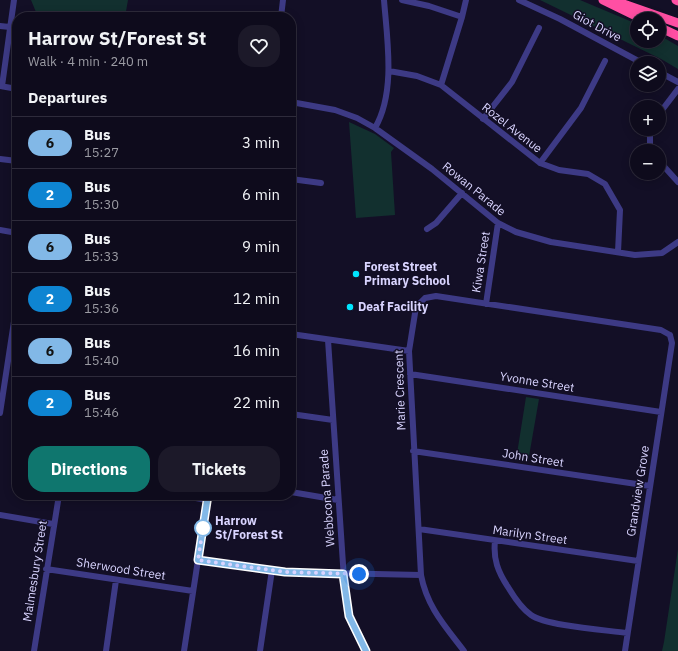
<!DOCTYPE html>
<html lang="en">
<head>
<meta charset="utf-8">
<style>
  :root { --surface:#0e0b1c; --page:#1c1929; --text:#f1f3f6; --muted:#9b9ba3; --line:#2e2b3b; --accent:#0f766e }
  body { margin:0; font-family:"IBM Plex Sans",sans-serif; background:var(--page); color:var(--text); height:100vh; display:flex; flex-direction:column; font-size:15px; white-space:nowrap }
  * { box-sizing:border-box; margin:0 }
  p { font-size:13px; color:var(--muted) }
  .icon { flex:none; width:22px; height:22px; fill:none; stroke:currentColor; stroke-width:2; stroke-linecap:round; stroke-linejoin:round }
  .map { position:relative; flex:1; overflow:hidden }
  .drawer { position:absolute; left:12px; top:12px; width:284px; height:488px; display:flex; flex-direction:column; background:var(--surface); border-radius:16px; box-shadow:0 2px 10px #0003,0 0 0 1px var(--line) }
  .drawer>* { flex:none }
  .badge { padding:0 8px; border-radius:13px; font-size:14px; line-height:26px }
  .buttons { position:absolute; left:630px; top:12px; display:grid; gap:8px }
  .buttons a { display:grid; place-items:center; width:36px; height:36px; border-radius:50%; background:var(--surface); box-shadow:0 2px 10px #0003,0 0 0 1px var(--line); font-size:20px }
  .you { position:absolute; width:20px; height:20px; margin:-10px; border:3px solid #fff; border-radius:50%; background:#1a73e8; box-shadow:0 0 0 6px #1a73e833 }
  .map>.badge { position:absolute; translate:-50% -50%; box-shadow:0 0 0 2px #fff }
  h2 { padding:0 16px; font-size:15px; line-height:36px }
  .round { display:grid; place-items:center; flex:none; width:42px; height:42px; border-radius:16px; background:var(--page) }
  .summary { display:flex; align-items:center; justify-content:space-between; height:68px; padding:0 16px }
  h1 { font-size:19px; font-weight:800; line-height:30px }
  .button { display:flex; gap:8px; margin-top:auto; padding:8px 16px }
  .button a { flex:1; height:46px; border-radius:16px; background:var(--accent); color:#fff; font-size:16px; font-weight:800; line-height:46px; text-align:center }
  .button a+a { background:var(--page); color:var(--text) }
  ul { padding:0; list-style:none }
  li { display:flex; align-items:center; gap:12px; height:52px; padding:0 16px; border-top:1px solid var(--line) }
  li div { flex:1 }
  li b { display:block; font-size:15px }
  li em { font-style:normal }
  li .badge { min-width:44px; font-weight:700; text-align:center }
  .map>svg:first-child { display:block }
</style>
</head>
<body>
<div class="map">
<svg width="678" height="651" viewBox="0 0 678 651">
  <rect width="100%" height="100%" fill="#130f26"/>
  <path fill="#12302f" d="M31 0H128L125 17H38Z
    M540 0H580L637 24V41H659V35L678 46V69L661 59Z
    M349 122 375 134 394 148 391 152 395 215 356 218Z
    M526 397 539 399 528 462 516 460Z
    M678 549V651H662L664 642Z"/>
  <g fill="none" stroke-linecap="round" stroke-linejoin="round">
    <path stroke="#3d3a85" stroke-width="6" d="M402 0 429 6 462 17 441 85
      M519 0 560 19 642 63
      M281 17 283 0
      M462 17 466 0
      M0 26 10 27
      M389 71 417 76 441 85 540 163 559 170 588 174 605 184 620 210 618 252
      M659 72 678 82
      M0 86 17 89
      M2 86 14 0
      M291 102 335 110 357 118 375 128 432 169 498 223 516 232 551 242 635 255 662 253 678 242
      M659 114 678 89
      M483 119 512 82 539 28
      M375 128C396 92 387 39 384 0
      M650 129V144L653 151
      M0 159 17 161
      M659 161 678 182
      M540 163 581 108 605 61
      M291 179 321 183
      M427 229 436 223 462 193
      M0 230 17 233
      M486 304 498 223
      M291 334 409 351
      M328 340 345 594 351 623 366 651
      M410 374 661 412
      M0 413 17 302
      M291 414 333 420
      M413 451 650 486
      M291 492 338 500
      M179 495 207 500
      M0 515 53 524
      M419 529 638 561
      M495 541C493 559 498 572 508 587 514 597 521 608 531 615 546 626 606 630 627 633
      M198 560 285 572 421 575
      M46 569 193 591
      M34 651 59 495
      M106 651 116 580
      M184 651 208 495
      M260 651 272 570
      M464 651C445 626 427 607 421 575L409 351 416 307 425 298 436 296 661 330 670 335
      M625 651 672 343 670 335"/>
    <path stroke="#ff4fa3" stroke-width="9" d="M603 0 642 19
      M612 0 678 23
      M676 0 678 1
      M659 27 678 36"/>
  </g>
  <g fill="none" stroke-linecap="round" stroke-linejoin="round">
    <defs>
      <path id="line" d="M208 495 198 560 285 572 343 574 349 616 366 651"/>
    </defs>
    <use href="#line" stroke="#fff" stroke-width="9"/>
    <use href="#line" stroke="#82b8e7" stroke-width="6"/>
    <path stroke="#d9d4ff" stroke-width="4" stroke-dasharray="0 7.2" d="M203 528 198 560 285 572 359 574"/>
  </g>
  <g fill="#00e5ff" stroke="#130f26" stroke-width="1.5">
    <circle cx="356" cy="274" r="4"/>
    <circle cx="350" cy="307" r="4"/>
  </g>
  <circle fill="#fff" stroke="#82b8e7" stroke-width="2" cx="203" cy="528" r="8"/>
  <g text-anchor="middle" stroke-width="3" stroke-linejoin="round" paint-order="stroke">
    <g font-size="12" fill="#d9d4ff" stroke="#130f26">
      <text transform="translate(597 26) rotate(28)" y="4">Giot Drive</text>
      <text transform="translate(512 128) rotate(38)" y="4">Rozel Avenue</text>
      <text transform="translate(474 189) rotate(39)" y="4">Rowan Parade</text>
      <text transform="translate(481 262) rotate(-81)" y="4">Kiwa Street</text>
      <text transform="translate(537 382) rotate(9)" y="4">Yvonne Street</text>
      <text transform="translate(400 390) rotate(-92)" y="4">Marie Crescent</text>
      <text transform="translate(533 458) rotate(9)" y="4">John Street</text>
      <text transform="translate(638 491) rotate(-81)" y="4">Grandview Grove</text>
      <text transform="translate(327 498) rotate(-94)" y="4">Webbcona Parade</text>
      <text transform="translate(530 535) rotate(8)" y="4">Marilyn Street</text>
      <text transform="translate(121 569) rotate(9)" y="4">Sherwood Street</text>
      <text transform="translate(35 571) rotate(-81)" y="4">Malmesbury Street</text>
    </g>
    <g font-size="12" font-weight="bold" fill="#d9d4ff" stroke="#130f26" text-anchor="start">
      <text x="364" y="271">Forest Street<tspan x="364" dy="14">Primary School</tspan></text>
      <text x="358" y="311">Deaf Facility</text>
    </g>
    <g font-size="12" font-weight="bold" fill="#d9d4ff" stroke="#130f26" text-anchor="start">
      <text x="215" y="525">Harrow<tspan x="215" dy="14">St/Forest St</tspan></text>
    </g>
  </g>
</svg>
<div class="buttons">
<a><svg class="icon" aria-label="locate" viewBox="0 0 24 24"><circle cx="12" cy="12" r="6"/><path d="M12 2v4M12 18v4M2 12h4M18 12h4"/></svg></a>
<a><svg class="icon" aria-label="layers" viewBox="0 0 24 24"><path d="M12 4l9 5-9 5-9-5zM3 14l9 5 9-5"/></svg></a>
<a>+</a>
<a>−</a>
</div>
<div class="you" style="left:359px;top:574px"></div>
<section class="drawer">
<div class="summary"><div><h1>Harrow St/Forest St</h1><p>Walk · 4 min · 240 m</p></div><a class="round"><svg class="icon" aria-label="heart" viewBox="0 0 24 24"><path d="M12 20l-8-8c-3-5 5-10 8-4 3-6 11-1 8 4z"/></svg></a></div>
<h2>Departures</h2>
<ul>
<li><span class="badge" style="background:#82b8e7;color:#111">6</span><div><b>Bus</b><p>15:27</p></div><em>3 min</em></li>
<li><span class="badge" style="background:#0e85d2;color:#fff">2</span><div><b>Bus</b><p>15:30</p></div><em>6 min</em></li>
<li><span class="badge" style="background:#82b8e7;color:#111">6</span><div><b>Bus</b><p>15:33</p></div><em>9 min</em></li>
<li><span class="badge" style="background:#0e85d2;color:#fff">2</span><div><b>Bus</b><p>15:36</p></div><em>12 min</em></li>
<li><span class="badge" style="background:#82b8e7;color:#111">6</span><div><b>Bus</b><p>15:40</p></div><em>16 min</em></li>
<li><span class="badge" style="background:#0e85d2;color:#fff">2</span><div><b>Bus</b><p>15:46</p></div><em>22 min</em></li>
</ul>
<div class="button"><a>Directions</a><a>Tickets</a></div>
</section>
</div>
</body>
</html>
